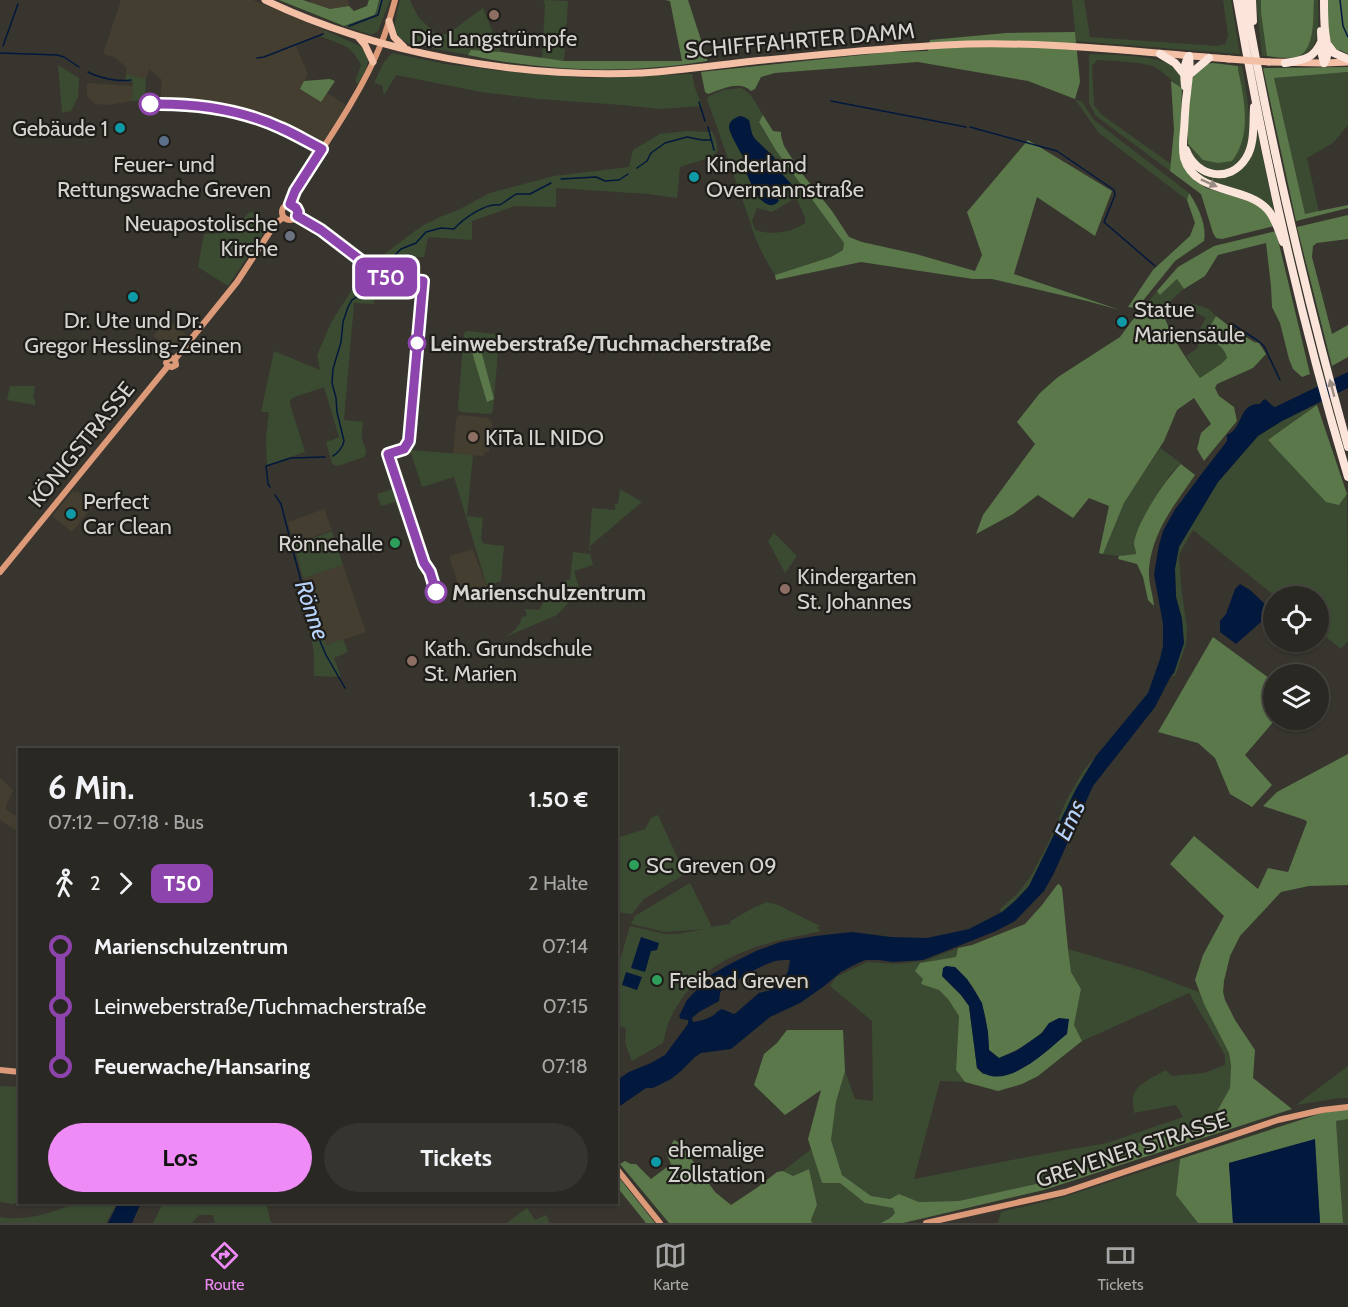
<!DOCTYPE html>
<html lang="de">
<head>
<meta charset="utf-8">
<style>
  :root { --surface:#2a2822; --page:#36342f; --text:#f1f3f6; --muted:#a5a6a5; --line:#464440; --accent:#ef8bf7 }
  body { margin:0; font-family:Cabin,sans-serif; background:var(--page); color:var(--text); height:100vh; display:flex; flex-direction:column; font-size:22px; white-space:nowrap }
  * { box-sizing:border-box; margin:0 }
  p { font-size:20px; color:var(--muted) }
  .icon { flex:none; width:33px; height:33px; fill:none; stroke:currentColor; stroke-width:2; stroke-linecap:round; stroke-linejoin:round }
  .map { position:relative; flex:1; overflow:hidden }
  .drawer { position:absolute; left:18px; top:748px; width:600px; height:456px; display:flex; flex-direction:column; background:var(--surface); border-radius:0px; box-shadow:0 2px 4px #0004,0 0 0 2px var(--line) }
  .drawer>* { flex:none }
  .badge { padding:0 12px; border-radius:9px; font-size:21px; line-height:39px }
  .buttons { position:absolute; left:1263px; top:586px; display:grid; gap:12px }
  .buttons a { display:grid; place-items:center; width:66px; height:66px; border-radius:50%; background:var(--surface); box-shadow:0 2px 4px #0004,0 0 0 2px var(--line); font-size:30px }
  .map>.badge { position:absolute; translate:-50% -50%; box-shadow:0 0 0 3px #fff }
  .legs { display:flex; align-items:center; gap:9px; height:66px; padding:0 30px; font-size:20px }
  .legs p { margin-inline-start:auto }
  .overview { display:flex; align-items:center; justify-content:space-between; height:102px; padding:0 30px }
  h1 { font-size:33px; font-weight:800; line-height:45px }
  .cta { display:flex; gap:12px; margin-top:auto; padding:12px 30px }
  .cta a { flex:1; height:69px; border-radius:36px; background:var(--accent); color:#111; font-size:24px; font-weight:800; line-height:69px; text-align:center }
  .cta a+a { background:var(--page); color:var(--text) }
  ul { padding:0 30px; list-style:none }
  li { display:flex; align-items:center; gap:21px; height:60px; font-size:22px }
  li i { display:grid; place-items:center; width:9px; height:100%; margin:0 8px; background:currentColor }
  li i::after { content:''; width:15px; height:15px; margin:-8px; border:4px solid; border-radius:50%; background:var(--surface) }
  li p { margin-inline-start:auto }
  li:first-child i { background:linear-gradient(#0000 50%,currentColor 0) }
  li:last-child i { background:linear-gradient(currentColor 50%,#0000 0) }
  .tabs { display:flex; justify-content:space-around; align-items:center; height:84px; border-top:2px solid var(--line); background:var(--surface); font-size:16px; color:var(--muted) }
  .tabs a { display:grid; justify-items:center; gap:3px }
  .tabs .selected { color:var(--accent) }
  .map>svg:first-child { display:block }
</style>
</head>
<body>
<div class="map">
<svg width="1348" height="1223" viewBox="0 0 1348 1223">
  <rect width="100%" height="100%" fill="#38352e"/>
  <path fill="#443e31" d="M121 0H253L322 29 325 34 296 46 308 74 300 89 321 102 327 93 346 105 322 144 283 123 248 111 226 106 192 101 169 99 160 100 162 80 149 69 146 79 126 74 127 68 114 57 103 54Z
    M310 0H348L349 6 330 9 311 3Z
    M87 83 133 86 132 101 107 105 95 104 87 96Z
    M167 319 187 335 176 349 174 350 153 336Z
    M462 415 487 418 491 420 492 423 489 452H485L484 456 453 454 456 420 458 416Z
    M73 491 75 493 77 491 94 505 72 532 52 516Z
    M324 509 332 530 294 544 288 522Z
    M472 548 487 586 461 594 449 556 470 550Z
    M343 565 366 632 327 645 311 611 303 578Z
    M0 778 13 790 5 809 19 818V832L0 820Z"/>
  <path fill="#3b4b32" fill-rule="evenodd" d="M379 0H390L378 31 372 35 344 26 374 15 376 12Z
    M400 0H411L410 1 419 18 439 36 449 33 483 8 501 52 472 50 468 55 409 44 399 37 395 28V22Z
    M543 0 568 1 564 61 542 59 545 5Z
    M1072 0H1084L1090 37 1217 46 1225 44 1228 36 1223 0H1231L1240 54 1076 41Z
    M1256 0H1261V13L1267 56H1262Z
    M1314 0H1318C1318 20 1323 53 1296 57 1316 46 1313 20 1314 0Z
    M322 29 360 46 365 51 368 61 366 70 358 84 355 81 361 65C351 44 339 44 320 36L325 34Z
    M392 53 445 64 501 71 587 78 692 74 695 88 702 106 659 109 622 105 540 99 481 92 396 75 384 95 382 85 374 83 384 62Z
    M1089 54C1107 55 1172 54 1180 73 1181 77 1181 84 1182 88 1172 82 1165 73 1155 67 1145 62 1110 61 1097 60L1092 66 1094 105 1102 115 1171 164 1170 171 1096 116 1089 103Z
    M58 65 79 78 78 97 71 111 62 113Z
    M1238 66H1242C1246 88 1253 126 1247 146 1237 181 1196 177 1188 144L1203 160 1245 123Z
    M1348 72V125L1333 143 1307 158 1319 212 1305 214 1274 78Z
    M126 74 146 79 145 100 132 101 133 82 125 80Z
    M741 88C751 92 757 105 763 115L759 123 775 149 844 242 843 250 831 257 775 275C764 258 755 241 750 221L707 99 709 96 723 90ZM749 120 752 134 755 139 774 157 781 173 796 189 794 192 779 188 775 189 774 191 777 198 760 200 744 167 747 162 730 131ZM794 199 798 201 805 218V223C791 233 771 235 755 230L752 221 757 208 772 212Z
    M1075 99 1082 102 1094 120 1189 193 1187 200 1098 132Z
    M1254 117 1275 216 1271 210 1212 184 1194 172 1185 151 1211 176 1244 165Z
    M687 131 707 132 712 131C714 136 719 145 717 151 715 158 688 164 680 167L677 198 648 194 556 188V207L515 206 472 221V240L428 237 424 257H399L398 275 385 273 373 265 380 257 422 226 440 217 458 210 490 193 554 176 629 167 633 150 660 134Z
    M253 212 270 223 228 286 198 267 204 234C227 233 234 231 248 213Z
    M365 269 376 278 374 304 354 303 344 420 363 422C363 427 361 433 362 438 363 447 369 448 364 457L338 466 334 465 332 463 326 442 339 437 324 387 292 398V399L290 400V404L305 452 267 465 266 439 269 412H261L274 351 320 370 317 355 332 321Z
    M1177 279 1184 289C1172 297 1166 313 1149 306L1148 302 1157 291 1160 295Z
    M1191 303 1209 309 1216 316 1205 335C1213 341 1225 347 1227 358L1221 364 1200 378 1186 356C1196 349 1202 349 1196 335L1206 318 1185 306Z
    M467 331 495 334 498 336 499 339 493 410 492 413 489 414 461 412 458 410V407L464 333Z
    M10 386H35L33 398 35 399V405L7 400Z
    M1317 404V405L1268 441 1339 505 1347 494 1348 641 1341 649 1319 631 1318 597H1276L1193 530 1179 555 1181 586 1187 629 1186 644 1175 676H1171L1174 673 1184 643 1182 619 1176 597 1175 569 1179 546 1218 482 1258 436 1282 421Z
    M1160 448 1181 463 1171 473 1141 523 1136 554 1119 556 1103 554 1124 503Z
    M410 450 473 455 467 516 483 518 481 539 483 543 486 544 504 546 501 581 487 586 454 477 422 487Z
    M396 488 404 515 401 517 395 502 381 506 377 494Z
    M620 489 642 502 590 546V550H589L592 508 615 510V504H618Z
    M332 531 343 565 303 578 294 545Z
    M774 533 797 556 785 573 768 541Z
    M573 552 590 554 593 565 574 571 579 588 569 602 557 615 505 637C514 631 520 627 522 617L527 616 525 609 539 610 545 600 546 588 565 590 566 580H570Z
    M322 634 327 645 343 639 348 652 334 658 341 677 314 676C314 664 315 651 311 639Z
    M1096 756 1076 789 1029 886 1016 900 1002 912 999 910 1017 894 1031 876 1048 844 1066 801 1083 771Z
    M658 815 685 874 644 899 632 914 617 912V838L645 829 651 818Z
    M690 883 711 925 710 927 730 924 731 923 729 922 751 909 767 902 778 905 820 926 817 928 821 931C769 942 716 952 683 997 679 1003 674 1010 671 1017 667 1025 665 1035 663 1043L632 1061 625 1043 626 1028 617 1025V970L630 926 665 934H677L704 929 665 932 631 924 635 916Z
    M958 948 956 957 920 963 923 979 922 984 939 990 948 999 959 1016 956 1070 965 1082 940 1081 914 1179 1027 1157 1107 1143 1183 1117 1176 1105 1134 1113C1134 1108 1132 1102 1133 1098 1135 1083 1155 1077 1166 1070L1172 1076 1204 1073 1225 1065V1055L1189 993 1082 1041 1074 1025 1081 989 1071 972 1068 949 1143 971 1199 992 1204 1004 1229 1053 1231 1065 1230 1088 1216 1113 1192 1130 1133 1145 1092 1168 1059 1179 1013 1190 959 1201 919 1202 899 1194 891 1199 871 1196 842 1175 831 1140 836 1102 845 1071 855 1099 873 1101 872 1021 830 986 836 977 867 962 896 964 924 961Z
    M1348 1066V1098H1340L1296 1105Z
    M0 1086 19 1087V1202L13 1204 0 1202Z
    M1348 1119V1223H1343L1336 1121Z
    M810 1150H812L822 1183H840L865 1203 893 1208 895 1212 890 1218 881 1223H812L811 1221 817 1205 809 1169 793 1176 783 1171Z
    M1180 1159 1176 1195 1198 1223H998L1001 1212 1064 1197Z
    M77 1203H117L106 1223H0V1217C25 1222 54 1212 77 1203Z
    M163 1203H266L271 1223H215L213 1215H199L192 1223H153Z
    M527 1208 535 1220 546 1215 550 1223H507Z"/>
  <path fill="#5b784b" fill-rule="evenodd" d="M279 0H303L330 9 349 6 354 11 367 6 369 0H379L376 12 374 15 344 26Z
    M665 0H688L705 52 708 57 707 61C629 74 546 72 468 55L471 50 501 52 564 61H682L670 1Z
    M1261 0H1314C1313 15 1316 52 1296 57 1289 59 1275 57 1267 56L1261 13Z
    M1327 0H1348V54L1340 50 1335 52C1327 36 1328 18 1327 0Z
    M1075 32 1080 82 1075 99 1028 81 918 62 775 73 761 77 755 89 751 91C740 80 722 89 708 94L705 92 701 72 890 52 928 51 930 40 1006 33Z
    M1213 63 1238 66C1238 72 1240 78 1241 84 1246 110 1249 139 1232 161L1218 163 1203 160 1188 144 1187 115 1192 79C1197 70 1202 64 1213 63Z
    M1348 67V72L1274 78 1305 214 1348 205V208L1296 221 1263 68Z
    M330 79 335 81 321 102 300 89 304 81Z
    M1171 81 1182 88 1180 143 1198 182 1206 188 1252 202 1260 206 1268 215 1274 226 1222 239 1216 238 1213 233 1201 194 1170 171 1174 130Z
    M763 115 773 131 781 132V136L784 146 800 171 832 211 849 237 862 242 916 254 975 271 982 255 967 212 1028 140 1112 191 1095 236 1037 197 1014 274 1120 310 1087 301 992 279H973L861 262 776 280 775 275 831 257 843 250 844 243 775 149 759 122Z
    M1189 193C1198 206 1207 225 1204 241L1175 261 1137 308 1128 307 1153 270 1190 236 1195 223 1187 200Z
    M1348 215V239L1317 243 1313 246 1312 257 1332 334 1348 325V357L1332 366 1297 227Z
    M1276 231 1310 374 1302 377 1293 369 1289 359 1280 323 1272 307 1271 286 1266 243 1218 255 1205 276 1184 289 1177 279 1160 295 1157 291 1178 267 1214 246Z
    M1142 309 1163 312C1170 336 1186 358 1200 378L1221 364 1227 358C1225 347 1213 341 1205 335L1216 316 1233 329 1254 342 1259 343 1266 354 1253 368 1217 384 1215 388 1219 396 1234 407 1237 421 1204 461 1197 449 1201 433 1211 424 1194 398 1177 410 1164 441 1124 503 1103 554 1099 553 1109 506 1089 498 1073 518 1038 495 1013 514 976 534 983 515 1035 444 1017 422 1040 393 1058 377 1120 337 1131 322Z
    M478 339 494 399 487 402 469 342Z
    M1317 405 1347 494 1339 505 1326 502 1268 440Z
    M1181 464 1195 475C1175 504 1152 532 1149 569 1148 581 1153 594 1154 606L1148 600 1143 577 1137 564 1118 559 1119 556 1136 554C1136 551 1135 548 1134 545 1134 526 1167 477 1181 464Z
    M1213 637 1273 681 1274 720H1275L1245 755 1272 785 1252 807 1230 794 1215 758 1198 743 1158 732Z
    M1348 754V885L1309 886 1281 892 1240 936 1230 956 1224 981 1223 992 1225 1000 1235 1020 1255 1050 1253 1078 1292 1109 1044 1190 903 1223H881L890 1218 895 1213 893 1208 865 1203 840 1183H822L808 1139 821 1090 785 1115 754 1085 764 1054 777 1043 787 1030H843L845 1071 836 1102 831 1140 842 1175 871 1196 890 1199 899 1194 919 1202 959 1201 1059 1179 1092 1168 1133 1145 1192 1130 1216 1113 1230 1088 1231 1065 1229 1053 1204 1004 1195 980 1203 955 1224 916 1170 864 1194 836 1258 889 1268 868 1288 872 1307 822 1305 820 1263 806 1277 792Z
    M1059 884 1062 888 1068 949 1071 972 1081 989 1074 1025 1082 1041 1038 1076 1022 1084 998 1091 965 1082 956 1070 959 1016 948 999 939 990 921 984 923 979 915 971 920 963 956 957 958 948 972 945 1025 924 1042 905 1057 885ZM955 967C983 993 987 1013 989 1050L999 1058C1018 1050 1038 1041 1049 1023L1029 1064 983 1074 977 1068 969 1006 961 995 942 976Z
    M1340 1110H1348V1119L1336 1121 1343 1223H1320L1314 1140 1229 1163 1233 1223H1198L1176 1195 1180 1159 1322 1113Z
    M674 1140 680 1143 715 1192 731 1205 758 1187 777 1172 783 1171 793 1176 809 1169 817 1205 811 1220 812 1223H669L620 1164 625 1161 631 1164H636L651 1179 671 1164 666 1153Z
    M616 1175H617L655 1223H646L617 1187Z"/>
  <path fill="#02183c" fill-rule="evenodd" d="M740 116 744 117 749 120 752 134 755 139 774 157 781 173 796 189V191L794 192 779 188 775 189V195L779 201C763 218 748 178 744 166L746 162C743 156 728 132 729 126 730 120 735 118 740 116Z
    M1348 372V388L1282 421 1258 436 1218 482 1179 547 1175 569 1176 597 1182 619 1184 643 1174 673 1171 676 1155 707 1093 786 1054 873 1044 891 1015 921 996 931 923 960 893 962 879 960H865L854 965 841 972 823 987 800 1003 770 1017 731 1049 701 1053 695 1057 681 1071 671 1079 653 1088H646L617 1108V1080L629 1072 651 1063 665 1055 688 1024V1020L681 1019 679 1016 687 1000 711 975 728 965 756 951 781 942 815 936 852 932 891 937 927 938 969 929 1002 912 1016 900 1029 886 1076 789 1096 756 1148 693 1160 659 1163 646V624L1154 574 1159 545 1163 531 1174 511 1200 476 1227 441V435C1244 428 1238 403 1260 404L1264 399C1269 401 1270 405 1275 407ZM790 960 788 971 783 981 771 990 759 993 737 1012 734 1014 722 1009C719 1010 717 1012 715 1014 709 1019 700 1021 693 1022L692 1018 699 1012 719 1001 720 993 722 990C739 979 757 967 775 961 779 960 785 960 790 960Z
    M1240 584 1250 590 1265 604 1269 615 1236 644 1220 632V621L1226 614 1235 589Z
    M641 937 659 943 657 950 651 951 645 972 631 968Z
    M946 966 955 967 967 979 982 1003 988 1032 989 1050 999 1058 1016 1051 1042 1033 1049 1023 1059 1018 1069 1019 1067 1034C1046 1051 1003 1095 977 1068L969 1006 961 995 942 976 943 968Z
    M626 972 642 977 637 990 622 985Z
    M1315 1139 1320 1223H1233L1229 1163Z
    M118 1203H141L132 1223H108Z"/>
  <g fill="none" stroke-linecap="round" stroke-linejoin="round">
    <path stroke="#02183c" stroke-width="1.5" d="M1340 0 1343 26 1348 37
      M349 26 378 15 382 0
      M3 46 18 4
      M0 53 57 55 64 57 79 67
      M257 58 264 57 323 34
      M88 72C99 78 118 82 131 80
      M831 101 966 127
      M699 102 705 121
      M708 127 714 150
      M970 127 1057 151 1114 190 1115 195 1104 222 1155 266
      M637 168 647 161 651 153 665 143 687 137 702 140H711
      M561 179 596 177 605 181 619 180 628 174
      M381 266 390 260 401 249 416 243 426 232 441 228 454 229C463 219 486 202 500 205L516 194H530L551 183
      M1232 324 1257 340 1264 346 1280 380
      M333 456C338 453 343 447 344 441L337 412 336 398 332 383 333 369 341 342 343 322 348 307 352 300 358 296 365 282 370 277
      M270 487 268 484 266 466 291 458 325 457
      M275 495 281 504 311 620 326 655 345 688"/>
    <path stroke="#dc9a79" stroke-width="6" d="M290 204 295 191C324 146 361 94 381 44 387 30 391 15 395 0
      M282 212a8 8 0 1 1 16 0a8 8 0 1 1-16 0Z
      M175 359 171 358 167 360 166 363 168 366 172 367 176 365 175 359 237 282 275 224 284 217
      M0 572 168 366
      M0 1070 20 1072
      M616 1168 660 1223
      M926 1223 1065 1192 1278 1120 1322 1110 1348 1107"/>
    <path stroke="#f3c0a6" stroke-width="7" d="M265 0C378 54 517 78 642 73 679 71 717 65 754 61 818 55 881 48 945 45 1039 40 1135 52 1229 59
      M389 21 394 37 404 47
      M359 38 365 45 373 62
      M1269 62 1324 63 1348 62"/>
    <path stroke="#fbe5db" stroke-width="8" d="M1237 0C1265 160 1301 322 1348 477
      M1245 0C1272 151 1307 300 1348 447
      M1252 0 1253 21
      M1324 0C1324 10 1324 20 1325 30 1326 42 1331 53 1324 63
      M1321 31 1322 55 1324 63
      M1328 45 1334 53 1348 59
      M1160 54 1175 63 1183 73
      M1189 56C1191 69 1188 80 1187 93 1185 105 1185 118 1184 130 1183 139 1182 148 1184 158 1195 195 1244 185 1267 209 1275 217 1279 232 1283 242
      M1285 63C1302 60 1313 60 1321 42
      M1189 75 1209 58
      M1185 86C1184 76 1183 67 1188 57
      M1186 150C1196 177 1230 184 1246 158 1255 144 1253 124 1254 107"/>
    <path stroke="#f3c0a6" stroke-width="7" d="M1229 59 1269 62"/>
  </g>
  <defs><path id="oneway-solid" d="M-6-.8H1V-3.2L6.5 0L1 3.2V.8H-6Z" transform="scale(1.5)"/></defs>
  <g fill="#988b84">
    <use href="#oneway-solid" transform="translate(1209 183) rotate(24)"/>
    <use href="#oneway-solid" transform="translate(1332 388) rotate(-105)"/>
  </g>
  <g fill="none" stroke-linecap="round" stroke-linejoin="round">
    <defs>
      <path id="line-1" d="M150 104C195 103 240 109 281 128 295 134 308 142 322 149L295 191 290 204 296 208 298 212 297 216 321 230 380 275 391 278 423 281 409 441 404 449 388 454 424 563 430 572 436 592"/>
    </defs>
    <use href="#line-1" stroke="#fff" stroke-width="14"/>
    <use href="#line-1" stroke="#8e44ad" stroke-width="9"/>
  </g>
  <g fill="#8d6e63" stroke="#1e1d19" stroke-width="2">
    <circle cx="494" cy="15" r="6"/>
    <circle cx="473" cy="437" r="6"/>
    <circle cx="785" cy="589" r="6"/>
    <circle cx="412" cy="661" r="6"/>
  </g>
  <g fill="#fff" stroke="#8e44ad" stroke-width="3">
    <circle cx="150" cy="104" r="10"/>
    <circle cx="417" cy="343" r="8"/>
    <circle cx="436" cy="592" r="10"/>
  </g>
  <g fill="#0f9aa8" stroke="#1e1d19" stroke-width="2">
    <circle cx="120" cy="128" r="6"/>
    <circle cx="694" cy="177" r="6"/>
    <circle cx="133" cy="297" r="6"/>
    <circle cx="1122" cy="322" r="6"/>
    <circle cx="71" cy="514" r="6"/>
    <circle cx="656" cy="1162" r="6"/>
  </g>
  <circle fill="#5c6f8a" stroke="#1e1d19" stroke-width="2" cx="164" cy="141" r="6"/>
  <circle fill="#6b7280" stroke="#1e1d19" stroke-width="2" cx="290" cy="236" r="6"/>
  <g fill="#2e9e5b" stroke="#1e1d19" stroke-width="2">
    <circle cx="395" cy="543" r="6"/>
    <circle cx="634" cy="865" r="6"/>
    <circle cx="657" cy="980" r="6"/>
  </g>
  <g text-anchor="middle" stroke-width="4.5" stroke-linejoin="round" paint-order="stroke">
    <g font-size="22" fill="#d6d4cf" stroke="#1e1d19" text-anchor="start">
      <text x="494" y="46" text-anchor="middle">Die Langstrümpfe</text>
      <text x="108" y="136" text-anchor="end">Gebäude 1</text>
      <text x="164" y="172" text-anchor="middle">Feuer- und<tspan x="164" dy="25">Rettungswache Greven</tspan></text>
      <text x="706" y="172">Kinderland<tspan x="706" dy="25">Overmannstraße</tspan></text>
      <text x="278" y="231" text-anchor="end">Neuapostolische<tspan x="278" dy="25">Kirche</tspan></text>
      <text x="1134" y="317">Statue<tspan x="1134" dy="25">Mariensäule</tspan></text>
      <text x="133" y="328" text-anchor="middle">Dr. Ute und Dr.<tspan x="133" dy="25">Gregor Hessling-Zeinen</tspan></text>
      <text x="485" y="445">KiTa IL NIDO</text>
      <text x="83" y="509">Perfect<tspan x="83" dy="25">Car Clean</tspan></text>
      <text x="383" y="551" text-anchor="end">Rönnehalle</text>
      <text x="797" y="584">Kindergarten<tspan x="797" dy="25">St. Johannes</tspan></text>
      <text x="424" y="656">Kath. Grundschule<tspan x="424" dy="25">St. Marien</tspan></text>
      <text x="646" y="873">SC Greven 09</text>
      <text x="669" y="988">Freibad Greven</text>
      <text x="668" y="1157">ehemalige<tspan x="668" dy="25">Zollstation</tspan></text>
    </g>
    <g font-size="22" fill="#d6d4cf" stroke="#1e1d19">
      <text transform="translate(800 40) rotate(-5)" y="8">SCHIFFFAHRTER DAMM</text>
      <text transform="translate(81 444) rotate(-51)" y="8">KÖNIGSTRASSE</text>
      <text transform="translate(1132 1149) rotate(-18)" y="8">GREVENER STRASSE</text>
    </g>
    <g font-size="22" font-weight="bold" fill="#d6d4cf" stroke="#1e1d19" text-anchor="start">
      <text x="430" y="351">Leinweberstraße/Tuchmacherstraße</text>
      <text x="452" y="600">Marienschulzentrum</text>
    </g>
    <g font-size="24" font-style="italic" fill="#b8d3fb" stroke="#1e1d19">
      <text transform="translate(312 610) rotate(71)" y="8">Rönne</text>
      <text transform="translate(1070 820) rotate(-65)" y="8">Ems</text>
    </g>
  </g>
</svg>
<div class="buttons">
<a><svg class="icon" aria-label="locate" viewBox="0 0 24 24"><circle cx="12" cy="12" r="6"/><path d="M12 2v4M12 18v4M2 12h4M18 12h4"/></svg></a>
<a><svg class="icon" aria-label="layers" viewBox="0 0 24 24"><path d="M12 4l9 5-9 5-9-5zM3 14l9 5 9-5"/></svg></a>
</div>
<b class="badge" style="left:386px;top:277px;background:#8e44ad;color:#fff">T50</b>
<section class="drawer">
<div class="overview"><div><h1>6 Min.</h1><p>07:12 – 07:18 · Bus</p></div><b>1.50 €</b></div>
<div class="legs"><svg class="icon" aria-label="walk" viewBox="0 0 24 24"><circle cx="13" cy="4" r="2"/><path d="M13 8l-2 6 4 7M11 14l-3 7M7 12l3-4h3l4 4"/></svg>2<svg class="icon" aria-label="forward" viewBox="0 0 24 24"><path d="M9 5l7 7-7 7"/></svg><b class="badge" style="background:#8e44ad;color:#fff">T50</b><p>2 Halte</p></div>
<ul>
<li><i style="color:#8e44ad"></i><b>Marienschulzentrum</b><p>07:14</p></li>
<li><i style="color:#8e44ad"></i><span>Leinweberstraße/Tuchmacherstraße</span><p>07:15</p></li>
<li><i style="color:#8e44ad"></i><b>Feuerwache/Hansaring</b><p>07:18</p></li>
</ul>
<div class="cta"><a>Los</a><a>Tickets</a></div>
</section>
</div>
<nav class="tabs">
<a class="selected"><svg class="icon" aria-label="directions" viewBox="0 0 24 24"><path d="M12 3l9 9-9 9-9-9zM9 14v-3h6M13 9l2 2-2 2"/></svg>Route</a>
<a><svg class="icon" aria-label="map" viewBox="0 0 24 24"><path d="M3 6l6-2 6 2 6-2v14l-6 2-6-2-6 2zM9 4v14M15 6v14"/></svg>Karte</a>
<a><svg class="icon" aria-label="tickets" viewBox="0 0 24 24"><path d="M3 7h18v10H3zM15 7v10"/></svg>Tickets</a>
</nav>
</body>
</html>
